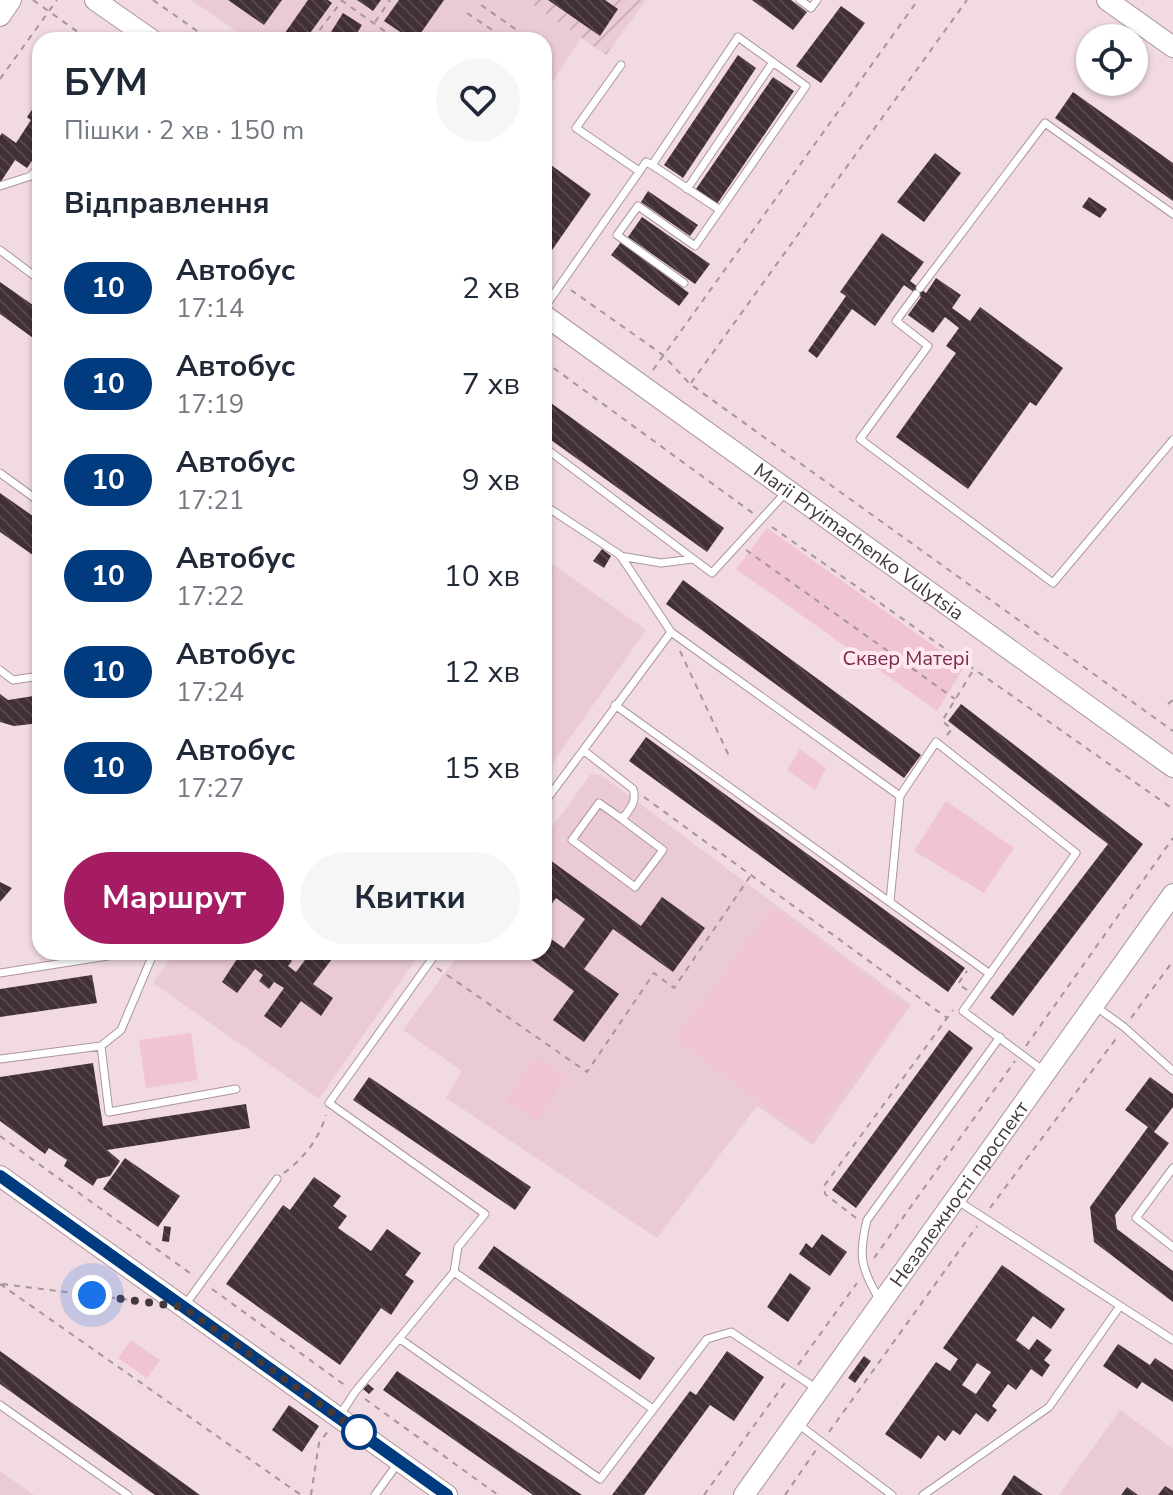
<!DOCTYPE html>
<html lang="uk">
<head>
<meta charset="utf-8">
<style>
  :root { --surface:#fff; --page:#f6f6f7; --text:#1f2937; --muted:#747a83; --accent:#a61c62 }
  body { margin:0; font-family:"Nunito Sans",sans-serif; background:var(--page); color:var(--text); height:100vh; display:flex; flex-direction:column; font-size:30px; white-space:nowrap }
  * { box-sizing:border-box; margin:0 }
  p { font-size:26px; color:var(--muted) }
  .icon { flex:none; width:44px; height:44px; fill:none; stroke:currentColor; stroke-width:2; stroke-linecap:round; stroke-linejoin:round }
  .map { position:relative; flex:1; overflow:hidden }
  .sheet { position:absolute; left:32px; top:32px; width:520px; height:928px; display:flex; flex-direction:column; background:var(--surface); border-radius:24px; box-shadow:0 2px 6px #0004 }
  .sheet>* { flex:none }
  .badge { padding:0 16px; border-radius:26px; font-size:28px; line-height:52px }
  .tools { position:absolute; left:1076px; top:24px; display:grid; gap:16px }
  .tools a { display:grid; place-items:center; width:72px; height:72px; border-radius:50%; background:var(--surface); box-shadow:0 2px 6px #0004; font-size:40px }
  .you { position:absolute; width:40px; height:40px; margin:-20px; border:6px solid #fff; border-radius:50%; background:#1a73e8; box-shadow:0 0 0 12px #1a73e833 }
  .map>.badge { position:absolute; translate:-50% -50%; box-shadow:0 0 0 4px #fff }
  h2 { padding:0 32px; font-size:30px; line-height:72px }
  .round { display:grid; place-items:center; flex:none; width:84px; height:84px; border-radius:42px; background:var(--page) }
  .headline { display:flex; align-items:center; justify-content:space-between; height:136px; padding:0 32px }
  h1 { font-size:38px; font-weight:700; line-height:60px }
  .button { display:flex; gap:16px; margin-top:auto; padding:16px 32px }
  .button a { flex:1; height:92px; border-radius:48px; background:var(--accent); color:#fff; font-size:32px; font-weight:700; line-height:92px; text-align:center }
  .button a+a { background:var(--page); color:var(--text) }
  ul { padding:0; list-style:none }
  li { display:flex; align-items:center; gap:24px; height:96px; padding:0 32px }
  li div { flex:1 }
  li b { display:block; font-size:30px }
  li em { font-style:normal }
  li .badge { min-width:88px; font-weight:700; text-align:center }
  .map>svg:first-child { display:block }
</style>
</head>
<body>
<div class="map">
<svg width="1173" height="1495" viewBox="0 0 1173 1495">
  <defs>
    <pattern id="industrial-furrows" width="10" height="10" patternUnits="userSpaceOnUse" patternTransform="scale(2)"><rect width="10" height="10" fill="#eacbd5"/><path d="M-1 1l2-2M0 10L10 0M9 11l2-2" fill="none" stroke="#caafb8"/></pattern>
    <pattern id="building-back-hatch" width="6" height="6" patternUnits="userSpaceOnUse" patternTransform="scale(2)"><rect width="6" height="6" fill="#413036"/><path d="M-1 5l2 2M0 0l6 6M5-1l2 2" fill="none" stroke="#55464b"/></pattern>
  </defs>
  <rect width="100%" height="100%" fill="#f1dae1"/>
  <path fill="#eacbd5" d="M191 0H526L581 38 544 95V40H249Z
    M544 558 646 630 544 775Z
    M591 774 601 775 911 1005 813 1145 757 1106 657 1238 446 1098 462 1071 403 1030 460 952H544V838Z
    M175 952H421L319 1099 153 983Z
    M1120 1410 1173 1449V1495H1059Z
    M0 1471 34 1495H0Z"/>
  <path fill="url(#industrial-furrows)" d="M526 0H646L606 55Z"/>
  <path fill="#f1c4d3" d="M767 528 964 667 937 711 736 569Z
    M800 749 826 768 815 790 787 770Z
    M946 801 1014 848 984 893 914 851Z
    M772 908 907 1007 810 1139 676 1039Z
    M191 1033 198 1080 146 1088 139 1040Z
    M536 1057 566 1078 536 1121 506 1100Z
    M131 1340 160 1360 147 1378 118 1358Z"/>
  <path fill="url(#building-back-hatch)" fill-rule="evenodd" d="M228 0H282L264 25Z
    M308 0H328L332 3 305 40H280Z
    M357 0H381L373 11Z
    M399 0H444L416 40H412L384 21Z
    M548 0H605L618 9 600 36Z
    M752 0H791L807 12 793 30Z
    M841 6 865 23 821 83 796 66Z
    M343 13 362 25 353 40H344L331 32Z
    M738 55 756 68 683 178 664 165Z
    M773 77 794 91 717 204 696 189Z
    M1073 92 1173 163V201L1055 118Z
    M40 98V143L33 153 36 155 27 168 15 160 0 183V136L2 133 16 143 31 120 27 117Z
    M935 153 961 173 924 222 897 202Z
    M544 160 591 194 550 253 544 248Z
    M648 191 698 225 690 236 641 202Z
    M1089 197 1107 209 1100 218 1082 207Z
    M642 217 710 264 695 284 628 237Z
    M882 233 924 262 910 281 926 293 936 278 961 295 952 308 970 321 980 307 1063 368 1036 406 1030 402 968 489 896 437 956 353 946 346 959 328 945 317 933 333 908 315 921 297 904 285 875 326 852 309 817 358 808 351 846 296 840 292Z
    M621 242 689 293 679 306 611 255Z
    M0 282 40 310V343L0 314Z
    M544 398 724 528 707 552 544 435Z
    M0 493 40 521V560L0 532Z
    M602 549 611 556 604 568 593 561Z
    M683 580 921 755 904 778 666 604Z
    M544 640 552 646 544 657Z
    M0 694 8 700 40 695V723L14 726 0 722Z
    M961 704 1143 844 1013 1016 990 998 1108 844 948 721Z
    M646 737 965 968 948 992 629 761Z
    M550 860 641 926 662 897 705 928 673 972 613 929 584 969 619 994 584 1042 553 1020 574 991 521 952H544V934L564 948 585 919 556 898 544 914V868Z
    M0 882 12 888 0 902Z
    M227 952H267L277 959 281 953 292 961 288 966 296 972 311 952H323L332 959 313 984 333 998 321 1016 301 1001 281 1028 264 1016 284 988 274 982 269 989 259 981 263 975 255 969 237 993 222 982 237 959Z
    M92 975 97 1003 0 1017V989Z
    M949 1030 973 1048 856 1208 832 1190Z
    M93 1063 103 1126 246 1104 250 1128 107 1150 120 1161 110 1176 97 1179 93 1186 64 1166 67 1160 49 1148 45 1154 0 1121V1077Z
    M369 1077 531 1187 515 1210 353 1100Z
    M1150 1077 1173 1094V1107L1154 1132 1169 1143 1115 1215 1117 1229 1173 1271V1302L1094 1242 1090 1207 1148 1127 1125 1110Z
    M125 1158 180 1196 158 1227 103 1189Z
    M314 1177 341 1196 333 1206 347 1216 338 1228 371 1251 387 1229 421 1253 405 1275 414 1281 391 1315 381 1308 340 1365 226 1284 283 1205 290 1210Z
    M164 1226 171 1227 169 1242 162 1241Z
    M822 1234 847 1252 830 1276 799 1254 806 1243 812 1248Z
    M494 1246 655 1358 640 1380 478 1268Z
    M1002 1265 1065 1309 1051 1329 1033 1316 1016 1340 1029 1350 1037 1339 1052 1350 1044 1360 1050 1365 1042 1377 1031 1369 1016 1390 1008 1384 992 1406 997 1410 988 1422 976 1413 960 1435 953 1430 945 1441 938 1435 921 1459 885 1434 936 1362 950 1371 958 1359 943 1348ZM977 1363 991 1372 976 1394 962 1385Z
    M790 1273 811 1288 788 1322 767 1307Z
    M1118 1344 1150 1365 1155 1358 1173 1370V1402L1142 1382 1137 1389 1103 1366Z
    M0 1351 200 1495H155L0 1384Z
    M727 1351 764 1377 734 1421 710 1405 644 1495H612L690 1391 696 1395Z
    M864 1356 871 1361 855 1383 848 1378Z
    M397 1371 582 1495H533L383 1390Z
    M368 1384 374 1389 369 1394 363 1389Z
    M289 1405 319 1426 302 1452 272 1430Z
    M1014 1475 1043 1495H1001Z
    M1165 1486 1173 1491V1495H1158Z
    M1127 1487 1138 1495H1121Z"/>
  <g fill="none" stroke-linecap="round" stroke-linejoin="round">
    <defs>
      <path id="lane" d="M800 0 811 8 817 0
        M621 65 576 128 639 171
        M0 186 31 176 40 165
        M687 189 773 62
        M0 250 40 280
        M684 283 617 235 638 206 695 246 720 210
        M920 288 1045 123 1173 214
        M916 294 896 321 928 346 860 439 1053 583 1173 440
        M544 308 646 162 652 165 720 210 806 86 738 37 652 165
        M544 447 712 573 787 491
        M0 473 40 502
        M544 505 620 555 671 632 544 803
        M620 556 661 563 693 559
        M671 632 900 796 890 902
        M0 670 13 680 40 676
        M615 705 990 974
        M583 750 633 789C637 801 631 807 624 817H619L599 803 572 840 635 887 663 850 619 817
        M900 796 936 742 1076 853 963 1011 1045 1072
        M437 952 329 1103 485 1214 458 1247 454 1272
        M0 973 133 952
        M1095 1006 1124 1027 1173 1071
        M101 1046 109 1112 236 1089
        M0 1059 101 1046 121 1030 154 952
        M1173 1168 1136 1218 1173 1247
        M958 1201 1173 1340
        M879 1299C861 1268 858 1256 867 1220L1000 1037
        M185 1305 277 1179
        M400 1339 600 1479 707 1339 731 1332 817 1389
        M0 1405 128 1495
        M340 1415 355 1392 454 1272 653 1409
        M798 1424 892 1495
        M375 1495 398 1463
        M923 1495 1049 1407 1120 1306"/>
      <g id="secondary">
        <path d="M95 0 152 40"/>
        <path d="M1107 0 1173 47"/>
        <path d="M0 16 11 0"/>
        <path id="s1" d="M544 315 1173 767"/>
        <path d="M0 1176 447 1495"/>
        <path id="s2" d="M744 1495 1173 894"/>
      </g>
    </defs>
    <use href="#lane" stroke="#ab969d" stroke-width="9"/>
    <use href="#secondary" stroke="#ab969d" stroke-width="22"/>
    <path stroke="#a6959a" stroke-width="2" stroke-dasharray="6 6" stroke-linecap="butt" d="M33 0 89 40
      M153 0 210 40
      M341 0 397 40
      M481 5 531 40
      M467 13 507 40
      M375 22 390 0
      M312 40 342 1
      M544 49 550 53 544 63
      M0 79 57 0
      M544 272 553 278
      M571 290 663 355 690 384 1173 731
      M544 361 754 514
      M653 370 918 0
      M691 383 967 0
      M772 527 1173 809
      M746 550 955 699
      M680 651 729 756
      M1168 704 1173 700
      M947 735 952 729 942 721 974 669
      M644 797 947 1018
      M437 968 587 1072 654 973 674 988 751 875
      M967 990 958 984 967 971
      M1131 1018 1173 961
      M1026 1046 1173 838
      M0 1136 194 1276
      M284 1173C304 1158 319 1139 326 1115
      M990 1208 1118 1036
      M856 1218 825 1194 824 1186 953 1010
      M874 1258 1015 1061
      M0 1284 301 1495
      M2 1284 147 1302
      M212 1289 346 1386
      M798 1365 857 1283
      M365 1399 498 1495
      M829 1432 977 1226
      M311 1495 319 1443 328 1431
      M704 1495 787 1380
      M785 1495 816 1450"/>
    <use href="#lane" stroke="#fff" stroke-width="7"/>
    <use href="#secondary" stroke="#fff" stroke-width="20"/>
  </g>
  <g fill="none" stroke-linecap="round" stroke-linejoin="round">
    <defs>
      <path id="line" d="M0 1176 447 1495"/>
    </defs>
    <use href="#line" stroke="#fff" stroke-width="18"/>
    <use href="#line" stroke="#003b80" stroke-width="12"/>
    <path stroke="#42393c" stroke-width="8" stroke-dasharray="0 14.4" d="M92 1295 183 1307 359 1432"/>
  </g>
  <circle fill="#fff" stroke="#003b80" stroke-width="4" cx="359" cy="1432" r="16"/>
  <g text-anchor="middle" stroke-width="8" stroke-linejoin="round" paint-order="stroke">
    <g font-size="20" fill="#42393c" stroke="#fee7ee">
      <text dy="7" stroke="none"><textPath href="#s1" startOffset="388">Marii Pryimachenko Vulytsia</textPath></text>
      <text dy="7" stroke="none"><textPath href="#s2" startOffset="370">Незалежності проспект</textPath></text>
    </g>
    <g font-size="20" fill="#7a2b4e" stroke="#fee7ee">
      <text x="906" y="665">Сквер Матері</text>
    </g>
  </g>
</svg>
<div class="tools">
<a><svg class="icon" aria-label="locate" viewBox="0 0 24 24"><circle cx="12" cy="12" r="6"/><path d="M12 2v4M12 18v4M2 12h4M18 12h4"/></svg></a>
</div>
<div class="you" style="left:92px;top:1295px"></div>
<section class="sheet">
<div class="headline"><div><h1>БУМ</h1><p>Пішки · 2 хв · 150 m</p></div><a class="round"><svg class="icon" aria-label="heart" viewBox="0 0 24 24"><path d="M12 20l-8-8c-3-5 5-10 8-4 3-6 11-1 8 4z"/></svg></a></div>
<h2>Відправлення</h2>
<ul>
<li><span class="badge" style="background:#003b80;color:#fff">10</span><div><b>Автобус</b><p>17:14</p></div><em>2 хв</em></li>
<li><span class="badge" style="background:#003b80;color:#fff">10</span><div><b>Автобус</b><p>17:19</p></div><em>7 хв</em></li>
<li><span class="badge" style="background:#003b80;color:#fff">10</span><div><b>Автобус</b><p>17:21</p></div><em>9 хв</em></li>
<li><span class="badge" style="background:#003b80;color:#fff">10</span><div><b>Автобус</b><p>17:22</p></div><em>10 хв</em></li>
<li><span class="badge" style="background:#003b80;color:#fff">10</span><div><b>Автобус</b><p>17:24</p></div><em>12 хв</em></li>
<li><span class="badge" style="background:#003b80;color:#fff">10</span><div><b>Автобус</b><p>17:27</p></div><em>15 хв</em></li>
</ul>
<div class="button"><a>Маршрут</a><a>Квитки</a></div>
</section>
</div>
</body>
</html>
